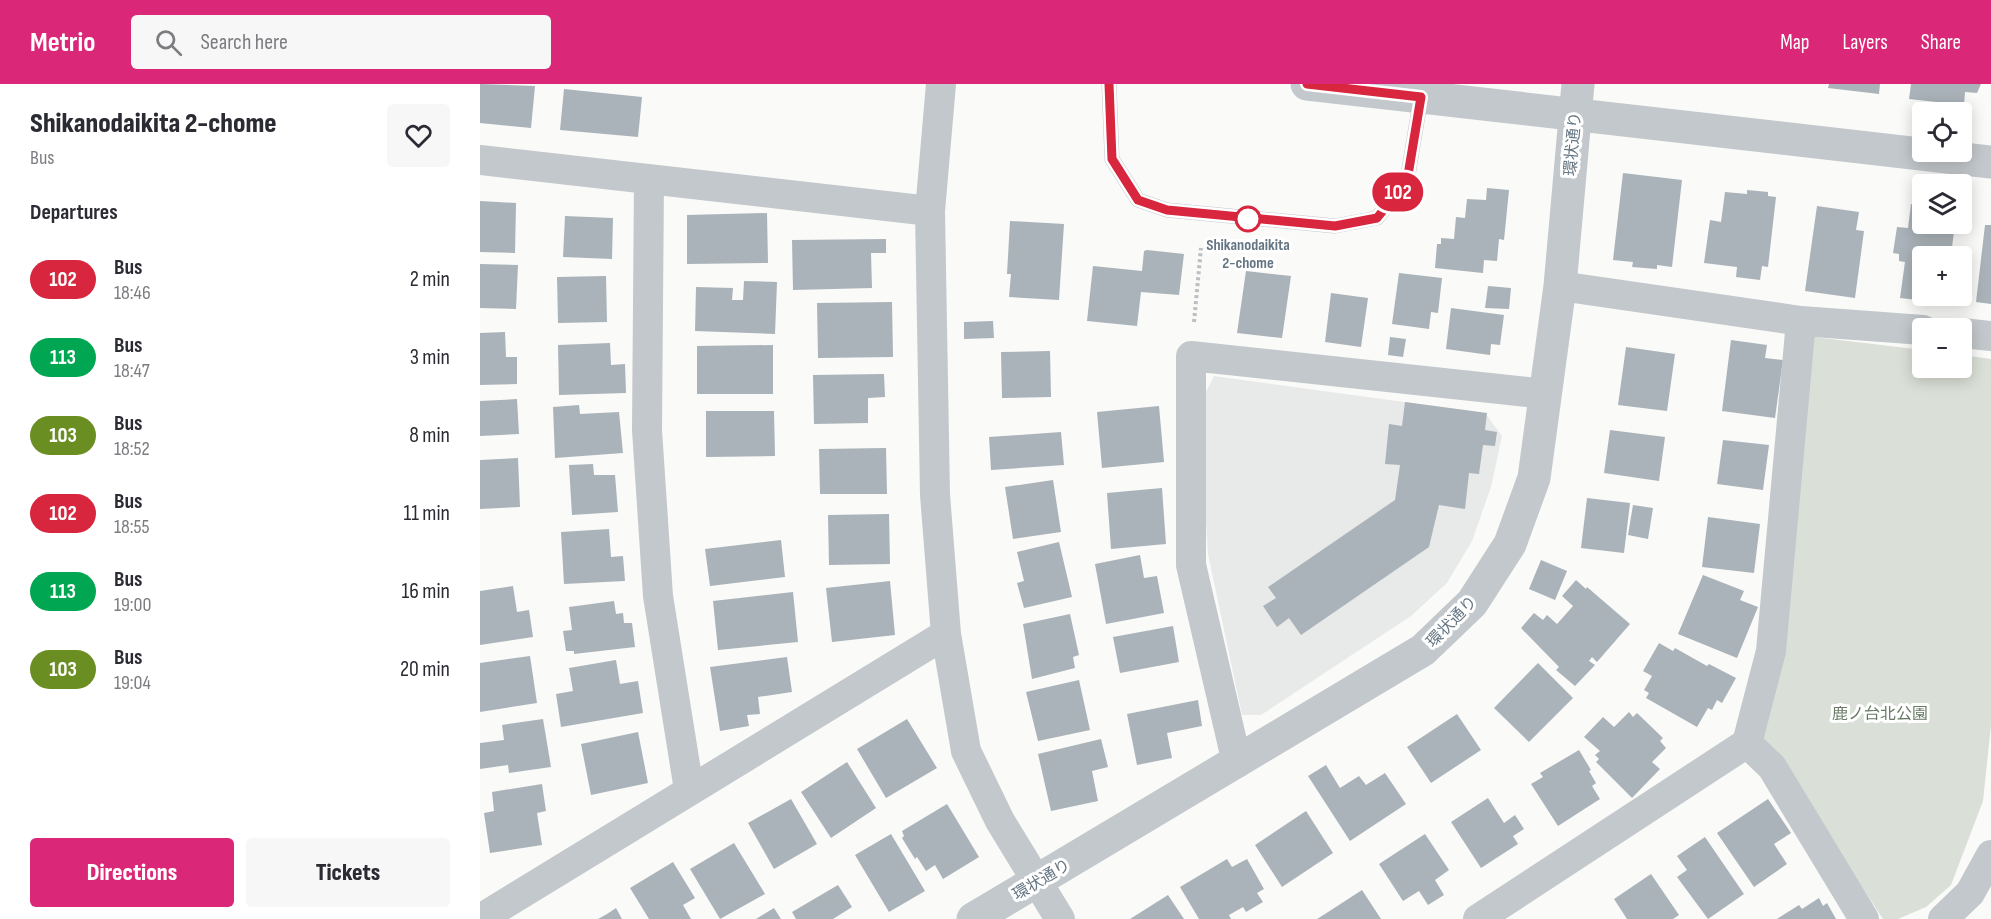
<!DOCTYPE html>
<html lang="en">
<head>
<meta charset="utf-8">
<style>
  :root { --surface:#fff; --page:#f7f7f7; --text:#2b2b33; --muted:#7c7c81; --accent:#db2777 }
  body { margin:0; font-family:"Sofia Sans Condensed","Noto Sans JP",sans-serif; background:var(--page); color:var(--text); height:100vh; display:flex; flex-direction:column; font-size:22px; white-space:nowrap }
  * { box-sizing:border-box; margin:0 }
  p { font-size:20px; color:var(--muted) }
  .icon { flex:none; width:33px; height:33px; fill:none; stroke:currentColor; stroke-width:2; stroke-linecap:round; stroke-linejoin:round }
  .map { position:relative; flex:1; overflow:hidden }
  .panel { display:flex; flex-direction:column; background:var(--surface); width:480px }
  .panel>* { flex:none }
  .badge { padding:0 12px; border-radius:20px; font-size:21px; line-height:39px }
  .buttons { position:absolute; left:1432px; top:18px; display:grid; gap:12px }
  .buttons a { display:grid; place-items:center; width:60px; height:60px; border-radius:6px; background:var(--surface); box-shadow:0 3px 15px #0003; font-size:30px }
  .map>.badge { position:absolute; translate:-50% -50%; box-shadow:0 0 0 3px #fff }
  h2 { padding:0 30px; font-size:22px; line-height:54px }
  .round { display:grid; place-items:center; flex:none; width:63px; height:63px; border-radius:6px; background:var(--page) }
  .summary { display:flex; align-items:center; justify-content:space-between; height:102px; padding:0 30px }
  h1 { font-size:28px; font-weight:800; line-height:45px }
  .primary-button { display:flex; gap:12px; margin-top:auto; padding:12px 30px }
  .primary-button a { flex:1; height:69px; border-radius:6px; background:var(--accent); color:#fff; font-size:24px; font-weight:800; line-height:69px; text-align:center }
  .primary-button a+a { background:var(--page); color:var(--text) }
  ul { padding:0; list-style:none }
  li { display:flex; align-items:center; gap:18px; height:78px; padding:0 30px }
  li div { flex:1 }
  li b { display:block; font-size:22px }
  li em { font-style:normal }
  li .badge { min-width:66px; font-weight:700; text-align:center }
  header { display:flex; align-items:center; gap:36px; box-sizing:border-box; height:84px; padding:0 30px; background:var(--accent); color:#fff }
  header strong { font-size:28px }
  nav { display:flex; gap:33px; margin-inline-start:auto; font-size:21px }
  .search { width:420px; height:54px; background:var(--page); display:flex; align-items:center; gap:15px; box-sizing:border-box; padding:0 21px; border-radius:6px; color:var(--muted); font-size:22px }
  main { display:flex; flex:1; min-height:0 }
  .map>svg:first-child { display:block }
</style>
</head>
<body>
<header>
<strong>Metrio</strong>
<div class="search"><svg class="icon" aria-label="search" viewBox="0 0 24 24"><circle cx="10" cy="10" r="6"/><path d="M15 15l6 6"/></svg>Search here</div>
<nav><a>Map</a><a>Layers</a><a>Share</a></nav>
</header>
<main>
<section class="panel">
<div class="summary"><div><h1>Shikanodaikita 2-chome</h1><p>Bus</p></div><a class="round"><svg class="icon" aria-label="heart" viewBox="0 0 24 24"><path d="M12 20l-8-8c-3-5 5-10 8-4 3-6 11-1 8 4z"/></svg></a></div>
<h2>Departures</h2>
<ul>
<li><span class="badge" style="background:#d7263d;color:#fff">102</span><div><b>Bus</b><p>18:46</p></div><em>2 min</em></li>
<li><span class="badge" style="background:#00a651;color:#fff">113</span><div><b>Bus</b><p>18:47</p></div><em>3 min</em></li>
<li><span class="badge" style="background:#6b8e23;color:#fff">103</span><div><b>Bus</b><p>18:52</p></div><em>8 min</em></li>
<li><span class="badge" style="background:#d7263d;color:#fff">102</span><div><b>Bus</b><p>18:55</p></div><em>11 min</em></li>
<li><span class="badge" style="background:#00a651;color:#fff">113</span><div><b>Bus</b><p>19:00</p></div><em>16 min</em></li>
<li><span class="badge" style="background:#6b8e23;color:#fff">103</span><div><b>Bus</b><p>19:04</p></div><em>20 min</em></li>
</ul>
<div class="primary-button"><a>Directions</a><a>Tickets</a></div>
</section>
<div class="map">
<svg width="1511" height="835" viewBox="0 0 1511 835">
  <rect width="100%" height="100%" fill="#fafaf8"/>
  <path fill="#e8e9e9" d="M734 292 1005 329 1022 352 1011 403 992 457 967 499 931 532 781 631H762L728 470 719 322Z"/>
  <path fill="#dadfd7" d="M1334 253 1443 266V284H1482V271L1511 275V641L1503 717 1471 801 1446 823 1418 835H1403L1278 646Z"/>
  <path fill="#aab3b9" d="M0 0 55 2 51 44 0 39Z
    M1349 0H1400L1399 10 1348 4Z
    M1431 0H1501L1497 9 1485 8 1484 21 1429 15Z
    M84 5 162 13 158 53 80 46Z
    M1143 89 1202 96 1192 183 1177 181V185L1152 183 1153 178 1133 176Z
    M1007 104 1029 106 1024 156 1019 155 1017 177 1004 176 1003 189 955 184 957 160H961V154L974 155 976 133 985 134 987 115 1006 116Z
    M1267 106 1288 108V112L1296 113 1288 183 1282 182 1280 196 1256 193 1257 183 1224 179 1230 136 1241 138 1245 108 1267 110Z
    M0 117 36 119 35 169 0 168Z
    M1431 120 1443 122V140H1480L1479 147H1474L1471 172H1443V212H1466L1464 219 1420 214 1425 178 1419 177V170L1413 169 1417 143 1428 144Z
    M1337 122 1379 128 1376 146 1384 147 1375 214 1325 207Z
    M287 129 288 179 207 180V131Z
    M85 132 133 134 132 175 83 173Z
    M530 137 584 140 579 216 529 213 531 190H527Z
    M1505 141H1511V220L1496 218Z
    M406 155V169H391L392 204 313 206 312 156Z
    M667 166 704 170 699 211 661 208 657 242 607 237 613 182 662 187 664 167Z
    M0 180 38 181 36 225 0 224Z
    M766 187 811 192 802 254 757 249Z
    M919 189 962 194 958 229 951 228 949 245 912 240Z
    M126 192 127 238 78 239 77 193Z
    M264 197 297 198 295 250 215 247 216 203 253 204 252 216H263Z
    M1008 202 1031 204 1029 225 1005 224Z
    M851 209 888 214 881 263 845 258Z
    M412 218 413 273 338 274 337 219Z
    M971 224 1024 231 1020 261 1011 260 1010 271 966 265Z
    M513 237 514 254 484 255V238Z
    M25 248 26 273H37V300L0 301V249Z
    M910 253 926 255 923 273 908 271Z
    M1251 256 1287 261 1285 274 1303 276 1295 334 1242 327Z
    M130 259 131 281 145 280 146 309 79 311 78 261Z
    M293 261V310H217V262Z
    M1146 263 1195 270 1187 327 1138 321Z
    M570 267 571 313 522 314 521 268Z
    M404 290 405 313 388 314V339L334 340 333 291Z
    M37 315 39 350 0 352V317Z
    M925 318 1007 329 1005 346 1017 348 1015 362 1003 361 999 390 989 389 985 425 959 421 949 463 821 551 809 534 797 543 783 522 796 514 788 503 915 416 920 381 905 380 909 340 922 342Z
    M99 321 100 330 139 328 143 369 75 374 73 323Z
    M679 322 684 378 622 384 617 328Z
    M226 327H294L295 372 226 373Z
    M1130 346 1185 353 1179 397 1124 389Z
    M581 348 584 381 511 386 509 353Z
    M1243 356 1289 361 1283 406 1237 400Z
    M406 364 407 410H340L339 365Z
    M38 374 40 423 0 425V376Z
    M113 380 114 391H135L138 428 92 431 89 381Z
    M573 396 581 448 533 455 525 403Z
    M682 404 686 460 631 465 627 409Z
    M1107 414 1150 419 1144 469 1101 464Z
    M1153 421 1173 424 1168 455 1148 451Z
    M409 430 410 480 349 481 348 431Z
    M1228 433 1280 440 1274 489 1222 483Z
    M129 445 131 473 143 472 145 497 84 500 81 448Z
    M301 456 305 493 230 502 225 465Z
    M579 458 592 513 544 524 537 499 544 497 537 468Z
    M660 471 664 494 677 492 684 529 626 540 615 480Z
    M1061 476 1087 487 1075 516 1049 505Z
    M1223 491 1264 507 1260 516 1278 523 1257 574 1198 550Z
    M1096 496 1106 505 1107 503 1150 540 1117 578 1112 573 1109 577 1115 581 1095 602 1076 586 1079 583 1041 544 1054 529 1063 536 1067 531 1077 540 1093 522 1082 512Z
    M410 497 415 551 352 558 346 504Z
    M33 502 37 528 49 526 53 553 0 561V507Z
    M313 508 318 558 238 566 233 517Z
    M134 517 136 530 143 529 144 539H152L155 563 94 570V567H86L83 547 92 546 89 523Z
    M590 530 599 571 593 573 595 584 552 595 543 540Z
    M693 542 699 578 640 589 633 553Z
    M1179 559 1193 567 1195 564 1227 582 1229 580 1256 594 1242 619 1237 616 1232 626 1228 624 1217 643 1166 614 1169 609 1164 606 1172 592 1163 587Z
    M50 572 57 619 0 628V579Z
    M307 573 312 608 278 613 280 630 267 631 269 642 240 647 230 583Z
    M136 576 140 600 158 597 163 629 81 643 76 610 93 607 89 584Z
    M1058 579 1093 614 1049 658 1014 624Z
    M599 596 610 646 558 657 546 608Z
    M718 616 722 642 687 649 692 674 657 681 647 630Z
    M1149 628 1153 633 1157 629 1183 654 1180 657 1186 664 1172 678 1180 685 1152 714 1116 678 1119 675 1115 671 1120 667 1104 653 1123 633 1134 643Z
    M977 630 1001 666 951 699 927 663Z
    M63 635 71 683 29 689 28 681 0 685V659L24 656 22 641Z
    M427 635 457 684 406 714 377 665Z
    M158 648 168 699 111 711 101 660Z
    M621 655 628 683 612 687 618 717 571 727 558 670Z
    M1099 666 1111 686 1109 687 1116 699 1112 702 1120 715 1078 742 1051 700 1063 693 1060 689Z
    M367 678 396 724 351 754 321 708Z
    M846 681 860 704 879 692 886 701 905 689 926 720 870 757 828 692Z
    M62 700 66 727 57 729 62 761 10 769 4 729 14 727 12 708Z
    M1008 714 1024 739 1035 731 1044 745 1033 752 1038 760 1001 784 971 738Z
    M311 715 337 760 294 785 268 739Z
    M1288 715 1311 749 1294 760 1307 780 1274 803 1237 749Z
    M467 720 499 773 463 795 455 781 446 787 437 773 435 775 422 754 424 752 422 747Z
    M826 727 853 769 802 803 775 761Z
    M411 750 445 807 409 828 375 771Z
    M945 750 969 786 955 796 964 811 948 821 939 807 923 817 899 780Z
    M1225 753 1264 810 1228 835 1197 793 1207 786 1197 772Z
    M254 759 285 810 240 835 210 785Z
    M747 775 752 783 767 775 784 805 777 809 783 818 766 828 763 823 749 831 751 835H719L700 803Z
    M193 778 215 814 203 821 211 835H169L150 804Z
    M1171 790 1199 831 1193 835H1147L1134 815Z
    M358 801 372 823 353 835H316L312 828Z
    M882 806 901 835H837L845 830Z
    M688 811 704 835H650Z
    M1339 814 1343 822 1347 819 1356 835H1297L1319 821 1322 825Z
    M136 824 142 835H118L127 830Z
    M294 824 301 835H276Z"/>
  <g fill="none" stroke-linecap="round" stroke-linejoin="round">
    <path stroke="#bbbfc2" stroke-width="4" stroke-dasharray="3 3" stroke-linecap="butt" d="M714 238 721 164"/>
    <path stroke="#c3c8cc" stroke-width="15" d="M629 0 632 75 658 116 687 126 855 142 897 134 927 97 941 13"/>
    <path stroke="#c3c8cc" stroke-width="30" d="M461 0 450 127 455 411 466 550 486 667 520 737 580 835
      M0 76 450 127
      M169 95 167 346 178 512 209 706
      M1080 202 1321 237 1443 246
      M1482 249 1511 252
      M1267 659 1292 683 1384 835
      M757 679 711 481V272L1066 310
      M0 835 466 550
      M998 835 1267 659 1291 567 1321 237
      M1463 835 1490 809 1511 771"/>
    <path stroke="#c3c8cc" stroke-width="33" d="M827 0 1511 78
      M493 835 943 566 992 519 1030 460 1054 394 1080 202 1098 0"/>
  </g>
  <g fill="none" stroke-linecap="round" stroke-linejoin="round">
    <defs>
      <path id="line" d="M629 0 632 75 658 116 687 126 855 142 897 134 927 97 941 13 827 0"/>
    </defs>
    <use href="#line" stroke="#fff" stroke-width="14"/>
    <use href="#line" stroke="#d7263d" stroke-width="9"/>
  </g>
  <circle fill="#fff" stroke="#d7263d" stroke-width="3" cx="768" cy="135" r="12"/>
  <g text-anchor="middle" stroke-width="6" stroke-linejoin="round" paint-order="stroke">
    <g font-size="16" fill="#657683" stroke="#fff">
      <text transform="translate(1092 60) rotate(-85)" y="6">環状通り</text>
      <text transform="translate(971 537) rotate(-46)" y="6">環状通り</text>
      <text transform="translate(561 795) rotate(-31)" y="6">環状通り</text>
    </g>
    <g font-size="16" font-weight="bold" fill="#657683" stroke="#fff">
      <text x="768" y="166">Shikanodaikita<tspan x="768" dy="18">2-chome</tspan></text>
    </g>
    <g font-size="16" fill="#687a64" stroke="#fff">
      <text x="1400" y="635">鹿ノ台北公園</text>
    </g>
  </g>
</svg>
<div class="buttons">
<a><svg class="icon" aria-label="locate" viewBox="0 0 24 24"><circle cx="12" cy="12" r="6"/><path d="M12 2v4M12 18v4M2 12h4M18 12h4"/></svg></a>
<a><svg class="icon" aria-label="layers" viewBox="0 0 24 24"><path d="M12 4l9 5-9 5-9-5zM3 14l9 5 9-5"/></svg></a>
<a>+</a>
<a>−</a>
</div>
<b class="badge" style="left:918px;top:108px;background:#d7263d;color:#fff">102</b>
</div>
</main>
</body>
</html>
